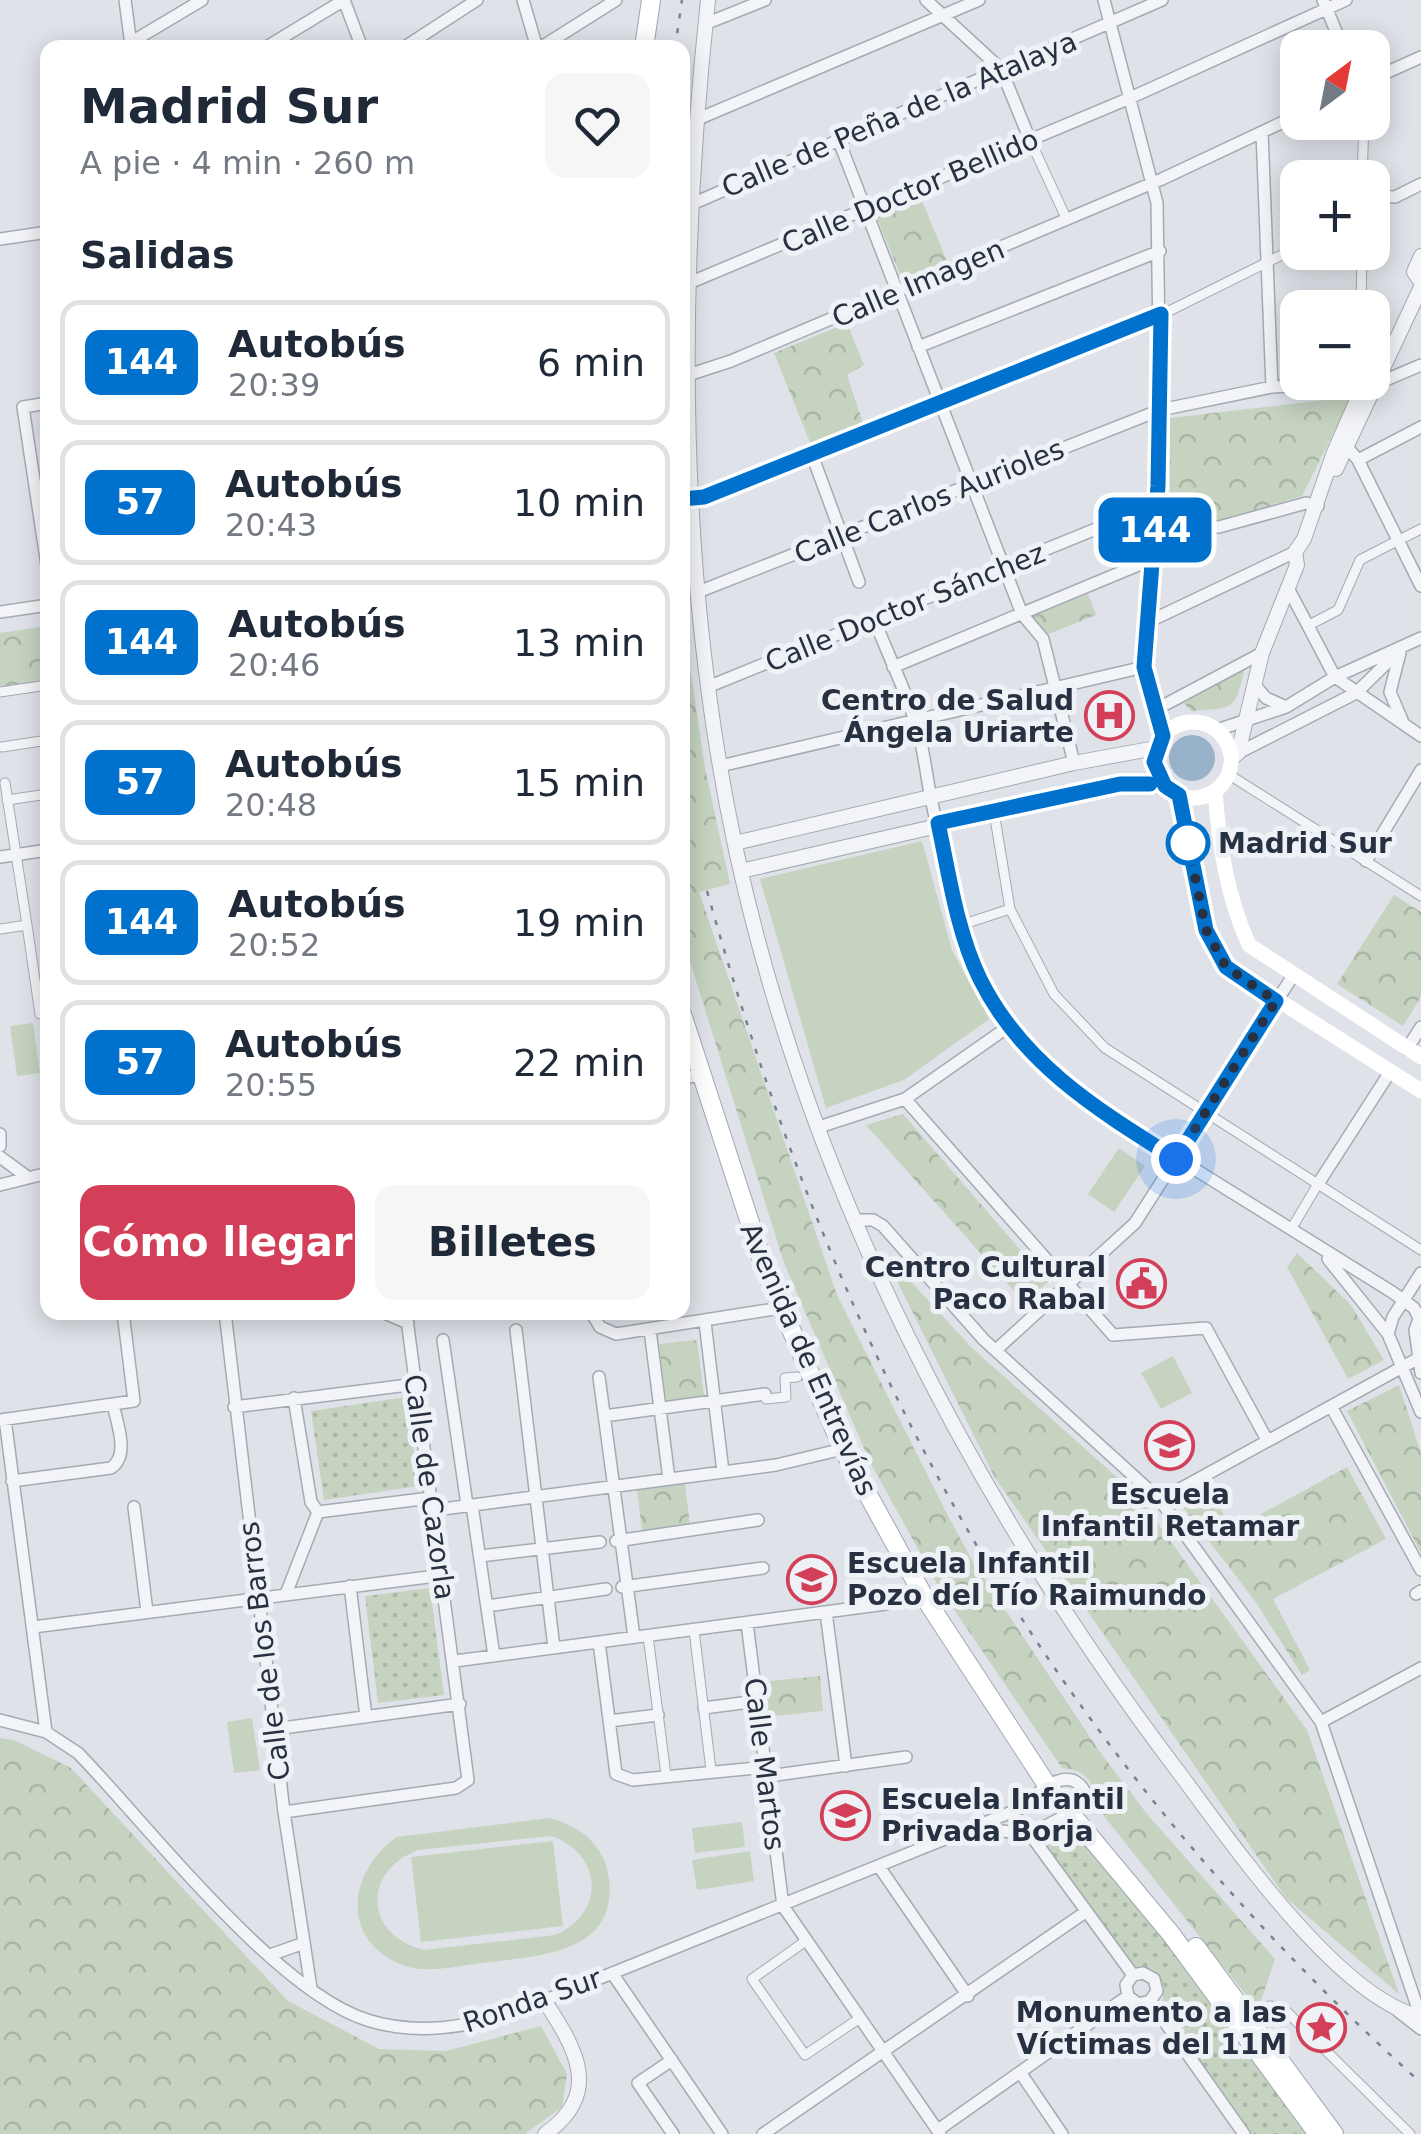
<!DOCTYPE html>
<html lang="es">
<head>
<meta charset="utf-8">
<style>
  :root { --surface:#fff; --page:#f6f6f7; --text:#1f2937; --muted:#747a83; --line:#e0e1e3; --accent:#d33f58 }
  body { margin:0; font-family:"DejaVu Sans",sans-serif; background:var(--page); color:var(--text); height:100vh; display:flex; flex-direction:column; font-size:38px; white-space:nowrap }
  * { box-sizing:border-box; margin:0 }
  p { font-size:32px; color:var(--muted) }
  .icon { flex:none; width:55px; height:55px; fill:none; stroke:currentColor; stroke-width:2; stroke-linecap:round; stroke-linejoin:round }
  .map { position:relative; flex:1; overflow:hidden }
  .sheet { position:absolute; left:40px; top:40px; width:650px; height:1280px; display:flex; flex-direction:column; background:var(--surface); border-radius:20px; box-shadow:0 5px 25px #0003 }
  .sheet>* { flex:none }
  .badge { padding:0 20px; border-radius:15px; font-size:35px; line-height:65px }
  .needle { width:65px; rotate:32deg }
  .controls { position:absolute; left:1280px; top:30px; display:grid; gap:20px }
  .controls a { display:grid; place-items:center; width:110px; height:110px; border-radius:20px; background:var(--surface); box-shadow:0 5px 25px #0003; font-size:50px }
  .you { position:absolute; width:50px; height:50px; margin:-25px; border:8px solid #fff; border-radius:50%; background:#1a73e8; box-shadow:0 0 0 15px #1a73e833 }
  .map>.badge { position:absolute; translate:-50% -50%; box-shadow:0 0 0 5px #fff }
  h2 { padding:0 40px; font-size:38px; line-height:90px }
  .round { display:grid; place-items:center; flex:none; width:105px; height:105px; border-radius:20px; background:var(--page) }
  .head { display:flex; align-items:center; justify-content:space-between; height:170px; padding:0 40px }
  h1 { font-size:48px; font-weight:700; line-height:75px }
  .button { display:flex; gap:20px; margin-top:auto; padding:20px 40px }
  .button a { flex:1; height:115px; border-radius:20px; background:var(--accent); color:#fff; font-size:40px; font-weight:700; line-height:115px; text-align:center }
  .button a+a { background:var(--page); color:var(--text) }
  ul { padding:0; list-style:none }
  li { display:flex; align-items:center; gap:30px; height:125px; margin:0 20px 15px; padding:0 20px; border:5px solid var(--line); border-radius:20px }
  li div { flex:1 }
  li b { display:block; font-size:38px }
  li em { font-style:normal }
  li .badge { min-width:110px; font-weight:700; text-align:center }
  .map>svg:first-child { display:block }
</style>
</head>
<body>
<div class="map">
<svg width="1421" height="2134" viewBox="0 0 1421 2134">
  <defs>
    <pattern id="park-crowns" width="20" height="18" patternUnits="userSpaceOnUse" patternTransform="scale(2.5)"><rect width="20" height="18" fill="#c5d3c0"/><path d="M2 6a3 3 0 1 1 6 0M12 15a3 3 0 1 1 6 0" fill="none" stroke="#a9b6a6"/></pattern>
    <pattern id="garden-dots" width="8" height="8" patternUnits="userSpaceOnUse" patternTransform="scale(2.5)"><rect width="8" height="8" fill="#c5d3c0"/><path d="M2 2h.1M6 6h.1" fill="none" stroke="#a9b6a6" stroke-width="1.8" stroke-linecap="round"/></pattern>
  </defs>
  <rect width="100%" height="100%" fill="#dfe3e9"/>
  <path fill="#c5d3c0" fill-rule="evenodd" d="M922 841 952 950 989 1019 904 1080 826 1108 760 879Z
    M33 1023 40 1073 17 1076 10 1026Z
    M1119 1148 1145 1166 1114 1212 1088 1194Z
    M1173 1356 1192 1393 1161 1409 1151 1391 1155 1389 1151 1390 1141 1373Z
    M252 1718 260 1770 234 1773 227 1722Z
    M550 1818C581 1827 605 1845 609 1879 618 1955 536 1956 482 1963 456 1966 425 1975 400 1964 339 1938 349 1870 397 1837ZM551 1836C602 1853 607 1913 555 1935L424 1950C365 1936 361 1872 418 1850Z
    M742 1822 745 1847 695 1853 692 1828Z
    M553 1841 563 1926 421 1942 411 1857Z
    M750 1851 754 1881 697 1890 692 1860Z"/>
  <path fill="url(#park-crowns)" d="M920 196 947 261 902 279 875 214Z
    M847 323 864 365 847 375 864 426 812 447 774 353Z
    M1351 397 1302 496 1221 520 1170 516V418Z
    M1088 594 1096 615 1046 635 1031 617Z
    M683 620 705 768 730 884 699 892 837 1295 947 1514 972 1560 1100 1752 1147 1814 1275 1959 1258 2010 1096 1806C1095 1783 1087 1770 1062 1768L940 1589 870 1462 784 1263 683 939Z
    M47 626V680L0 687V633Z
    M1246 664C1234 710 1238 708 1191 711L1184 703Z
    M1394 895 1421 912V997L1403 1026 1337 984Z
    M903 1114 1048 1282 1025 1303 866 1125Z
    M1297 1253 1351 1305 1384 1360 1348 1379 1287 1267Z
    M892 1261 972 1348 1138 1496 1307 1730 1399 1994 1286 1898 994 1476 889 1265Z
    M697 1340 704 1396 666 1401 659 1344Z
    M1399 1385 1421 1453V1553L1347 1411Z
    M1347 1467 1386 1539 1273 1599 1310 1670 1302 1675 1255 1601 1183 1507 1211 1491 1232 1530Z
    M685 1484 690 1525 642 1531 637 1489Z
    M820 1676 823 1711 764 1717 760 1682Z
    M0 1738 14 1740 71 1768 288 2001 379 2049 446 2051 541 2026 567 2074 562 2107 525 2134H0Z"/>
  <path fill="url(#garden-dots)" d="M406 1397 419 1486 324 1500 311 1411Z
    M430 1588 444 1695 378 1703 365 1596Z
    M1071 1821 1225 2012 1311 2134H1250L1162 2006 1164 1986 1152 1969 1135 1967 1042 1842Z"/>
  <path fill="#98b2ca" d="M1169 758a23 23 0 1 1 46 0a23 23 0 1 1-46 0Z"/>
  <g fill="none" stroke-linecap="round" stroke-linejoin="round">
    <defs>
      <path id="pedestrian" d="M1030 140 1067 220
        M1362 178 1364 122
        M1361 308 1362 252
        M1161 315 1298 247
        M1405 537 1421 529
        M1313 623 1338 610 1360 560 1393 543
        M0 692 48 685
        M2 747 48 740
        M1228 774 1421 896
        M5 783 27 925
        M7 800 48 794
        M994 812 1010 909 1054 994 1105 1048 1421 1250
        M961 925 1010 909
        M0 929 27 925 40 1014 48 1013
        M1293 1226 1318 1184
        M766 1399 786 1397 785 1378 797 1377
        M694 1630 711 1770
        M648 1636 666 1775
        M807 1940 752 1979 805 2055 860 2018
        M1270 2006 1283 2008 1410 2134"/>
      <path id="minor" d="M125 0 131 45
        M344 0 362 48
        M523 0 537 48
        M926 0 1001 69 1030 140
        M1104 0 1157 203 1160 410 1144 667 1163 735
        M1323 0 1343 48
        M705 24 765 0
        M130 43 202 0
        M265 48 344 0
        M403 48 477 0
        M540 48 616 0
        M1372 79 1421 57
        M698 119 979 0
        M1262 132 1272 387
        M839 141 1022 614 1043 639 1074 763
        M1372 196 1395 197 1421 184
        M692 204 1162 0
        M0 239 48 232
        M689 283 1130 98 1346 0
        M918 347 1160 251
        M682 377 731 361 1162 179 1298 115
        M1374 385 1421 365
        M48 403 23 407 48 572
        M1342 441 1358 460 1421 586
        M812 455 859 582
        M1358 460 1421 427
        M682 499 695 501 1161 315
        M1155 522 1219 527 1306 503 1318 506
        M1288 588 1335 677 1421 736
        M698 592 1160 410 1272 387 1365 382
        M0 612 48 605
        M874 619C887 652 903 685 914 718 923 741 925 768 930 793 958 928 971 1006 1082 1099L1392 1292 1414 1308 1419 1318
        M1148 622 1295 552
        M1400 653 1390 692 1402 720
        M893 667 1153 559
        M1254 684 1266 698 1286 707
        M710 686 1155 505
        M1155 710 1262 653
        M1217 730 1286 707 1335 677 1421 638
        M1238 753 1356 693 1398 652
        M720 766 1144 667
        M0 857 48 850
        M1366 861 1421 770
        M1407 1049 1421 1027
        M682 1078 702 1075
        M905 1099 1113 1335 1206 1328 1267 1440
        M819 1127 905 1099 1008 1027
        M0 1134V1146
        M0 1157 26 1176
        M1318 1184 1390 1072
        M0 1185 48 1173
        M855 1220H873L883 1226 984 1340 1160 1500 1321 1722 1421 2018
        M1328 1259 1388 1334 1421 1412
        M225 1312 284 1812 311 1988
        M382 1312 408 1323
        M591 1312 600 1327 616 1334 781 1308
        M1421 1314 1415 1330 1421 1373
        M705 1322 723 1472
        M516 1330 554 1648
        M650 1330 669 1479
        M1388 1334 1393 1317 1421 1273
        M443 1340 467 1505
        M996 1350 1135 1223 1294 974
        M599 1377 634 1637
        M294 1398 311 1502 318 1512
        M234 1407 416 1384
        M1332 1408 1421 1570
        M604 1416 765 1394
        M5 1419 46 1732
        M0 1420 134 1401 123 1312
        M12 1481 111 1468C130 1455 117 1424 113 1404
        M1160 1500 1417 1359
        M472 1505 494 1656
        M134 1507 147 1612
        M435 1510 776 1465 843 1449
        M318 1512 430 1498
        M616 1541 758 1520
        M480 1556 600 1542
        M350 1586 366 1717
        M622 1587 763 1568
        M286 1594 318 1512
        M1416 1594 1421 1591
        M487 1606 606 1589
        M826 1612 846 1766
        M747 1623 783 1906 940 2134
        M33 1627 444 1575
        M599 1642 616 1774 633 1780 766 1767
        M455 1661 886 1604 923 1595
        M704 1708 757 1701
        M0 1720 46 1732 78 1753C148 1825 274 1990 367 2020 417 2036 468 2027 516 2012L1019 1809C1037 1794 1069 1760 1086 1794L1071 1813 1030 1834
        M609 1721 658 1715
        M1321 1722 1421 1668
        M275 1729 460 1704
        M776 1775 906 1757
        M284 1812 456 1788 468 1780 406 1312
        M975 1828 1030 1834 1133 1975
        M880 1868 968 1996
        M270 1955 304 1943
        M612 1973 722 2134
        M1133 1975 1126 1985 1128 1996 1138 2004 1150 2001
        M1133 1975 1143 1973 1154 1979 1157 1991 1150 2001
        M1150 2001 1244 2134
        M1399 2012 1421 2029
        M672 2060 638 2083 673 2134
        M1020 2072 1062 2134
        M938 2130 1128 1996
        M763 2134 1084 1913"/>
      <path id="tertiary" d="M708 0C678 278 677 576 736 850 809 1187 972 1500 1180 1774 1231 1842 1338 1998 1421 2017
        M1421 256 1414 272 1421 282
        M1336 469 1421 287
        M1231 759 1238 753 1262 653 1297 565 1295 552 1304 539 1334 452 1365 382
        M735 843 1074 763 1156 748
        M741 871 1121 784 1165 786
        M544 2000C576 2049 603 2093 545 2134"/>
      <path id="primary" d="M644 48 651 0
        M682 1014 766 1272 843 1449 923 1595 1047 1785 1171 1934 1318 2134
        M1196 1947 1334 2134"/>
    </defs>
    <use href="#pedestrian" stroke="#a4aab3" stroke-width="11"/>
    <use href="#minor" stroke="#a4aab3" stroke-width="14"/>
    <use href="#tertiary" stroke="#a4aab3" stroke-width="16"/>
    <use href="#primary" stroke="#9ea8b5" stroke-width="20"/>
    <use href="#pedestrian" stroke="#f2f4f7" stroke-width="9"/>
    <use href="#minor" stroke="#f2f4f7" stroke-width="11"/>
    <use href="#tertiary" stroke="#f2f4f7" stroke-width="14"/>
    <path stroke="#fff" stroke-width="15" d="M1155 760a38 38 0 1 1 76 0a38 38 0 1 1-76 0Z
      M1215 791C1219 844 1227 897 1249 945L1421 1057
      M1179 795 1206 930 1226 967 1421 1091"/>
    <use href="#primary" stroke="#fff" stroke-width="18"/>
    <path stroke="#788393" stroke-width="2.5" stroke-dasharray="5 10" stroke-linecap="butt" d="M675 48 682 0
      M707 891C844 1376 1044 1742 1421 2083"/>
  </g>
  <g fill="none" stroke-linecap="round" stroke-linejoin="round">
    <defs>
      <path id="line" d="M682 499 704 497 1161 314 1158 486 1144 667 1163 736 1154 762 1165 786 1179 795 1206 930 1226 967 1276 1001 1176 1159C1098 1110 1022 1064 980 979 957 932 949 874 938 823L1120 784H1150"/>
    </defs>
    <use href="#line" stroke="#fff" stroke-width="22"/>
    <use href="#line" stroke="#0072ce" stroke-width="15"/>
    <path stroke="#273141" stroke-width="10" stroke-dasharray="0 18" d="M1176 1159 1276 1001 1226 967 1206 930 1188 843"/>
  </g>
  <defs>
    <symbol id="hospital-ring" viewBox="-11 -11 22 22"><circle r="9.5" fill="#eef2f6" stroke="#d33f58" stroke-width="1.5"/><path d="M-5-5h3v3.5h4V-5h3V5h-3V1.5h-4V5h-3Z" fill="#d33f58"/></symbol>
    <symbol id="civic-ring" viewBox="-11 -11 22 22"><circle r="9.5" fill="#eef2f6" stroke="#d33f58" stroke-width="1.5"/><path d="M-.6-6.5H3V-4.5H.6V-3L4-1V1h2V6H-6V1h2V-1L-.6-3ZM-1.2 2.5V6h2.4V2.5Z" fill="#d33f58"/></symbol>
    <symbol id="school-ring" viewBox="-11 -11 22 22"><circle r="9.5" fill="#eef2f6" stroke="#d33f58" stroke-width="1.5"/><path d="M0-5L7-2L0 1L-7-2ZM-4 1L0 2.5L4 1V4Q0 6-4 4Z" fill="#d33f58"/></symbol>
    <symbol id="sight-ring" viewBox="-11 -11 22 22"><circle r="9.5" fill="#eef2f6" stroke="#d33f58" stroke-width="1.5"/><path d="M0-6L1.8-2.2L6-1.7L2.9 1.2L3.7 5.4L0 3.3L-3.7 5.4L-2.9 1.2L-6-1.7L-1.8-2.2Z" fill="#d33f58"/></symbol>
  </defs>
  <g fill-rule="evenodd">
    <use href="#hospital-ring" x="1082" y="688" width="55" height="55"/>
    <use href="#civic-ring" x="1114" y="1256" width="55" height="55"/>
    <use href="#school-ring" x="1142" y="1418" width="55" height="55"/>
    <use href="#school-ring" x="784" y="1552" width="55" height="55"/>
    <use href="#school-ring" x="818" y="1788" width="55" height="55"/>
    <use href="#sight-ring" x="1294" y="2000" width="55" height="55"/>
  </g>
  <circle fill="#fff" stroke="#0072ce" stroke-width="5" cx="1188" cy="843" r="20"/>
  <g text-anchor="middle" stroke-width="10" stroke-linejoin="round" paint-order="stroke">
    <g font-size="28" fill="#273141" stroke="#eef2f6">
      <text transform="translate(899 114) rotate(-23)" y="10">Calle de Peña de la Atalaya</text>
      <text transform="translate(910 191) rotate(-23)" y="10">Calle Doctor Bellido</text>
      <text transform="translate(918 283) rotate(-23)" y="10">Calle Imagen</text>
      <text transform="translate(929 501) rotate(-22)" y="10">Calle Carlos Aurioles</text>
      <text transform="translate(905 607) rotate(-22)" y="10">Calle Doctor Sánchez</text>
      <text transform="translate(809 1359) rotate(66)" y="10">Avenida de Entrevías</text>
      <text transform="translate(430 1487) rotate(82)" y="10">Calle de Cazorla</text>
      <text transform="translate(264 1651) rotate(-97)" y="10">Calle de los Barros</text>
      <text transform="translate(765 1764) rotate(83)" y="10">Calle Martos</text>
      <text transform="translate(532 2000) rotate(-19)" y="10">Ronda Sur</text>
    </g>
    <g font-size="28" font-weight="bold" fill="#273141" stroke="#eef2f6" text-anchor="end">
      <text x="1074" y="710">Centro de Salud<tspan x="1074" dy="32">Ángela Uriarte</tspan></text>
      <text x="1106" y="1277">Centro Cultural<tspan x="1106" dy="32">Paco Rabal</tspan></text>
      <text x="1170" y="1504" text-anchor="middle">Escuela<tspan x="1170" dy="32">Infantil Retamar</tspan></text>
      <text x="847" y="1573" text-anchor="start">Escuela Infantil<tspan x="847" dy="32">Pozo del Tío Raimundo</tspan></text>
      <text x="881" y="1809" text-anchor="start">Escuela Infantil<tspan x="881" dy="32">Privada Borja</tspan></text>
      <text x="1287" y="2022">Monumento a las<tspan x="1287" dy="32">Víctimas del 11M</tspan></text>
    </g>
    <g font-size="28" font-weight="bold" fill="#273141" stroke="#eef2f6" text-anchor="start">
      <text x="1218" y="853">Madrid Sur</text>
    </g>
  </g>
</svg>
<div class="controls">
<a><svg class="needle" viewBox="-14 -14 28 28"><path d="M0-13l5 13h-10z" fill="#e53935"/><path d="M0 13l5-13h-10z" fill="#747a83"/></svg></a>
<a>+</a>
<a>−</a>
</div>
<div class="you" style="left:1176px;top:1159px"></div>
<b class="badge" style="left:1155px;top:530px;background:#0072ce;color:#fff">144</b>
<section class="sheet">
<div class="head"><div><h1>Madrid Sur</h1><p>A pie · 4 min · 260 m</p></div><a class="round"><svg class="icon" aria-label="heart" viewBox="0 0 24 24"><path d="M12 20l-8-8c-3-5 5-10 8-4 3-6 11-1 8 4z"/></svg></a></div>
<h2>Salidas</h2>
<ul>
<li><span class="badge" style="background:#0072ce;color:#fff">144</span><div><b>Autobús</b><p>20:39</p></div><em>6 min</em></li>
<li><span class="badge" style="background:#0072ce;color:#fff">57</span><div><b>Autobús</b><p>20:43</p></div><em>10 min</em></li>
<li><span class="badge" style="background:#0072ce;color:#fff">144</span><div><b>Autobús</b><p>20:46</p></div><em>13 min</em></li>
<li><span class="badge" style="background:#0072ce;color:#fff">57</span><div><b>Autobús</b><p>20:48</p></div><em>15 min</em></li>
<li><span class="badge" style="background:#0072ce;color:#fff">144</span><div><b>Autobús</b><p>20:52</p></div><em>19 min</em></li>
<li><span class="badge" style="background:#0072ce;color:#fff">57</span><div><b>Autobús</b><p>20:55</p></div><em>22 min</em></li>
</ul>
<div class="button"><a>Cómo llegar</a><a>Billetes</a></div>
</section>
</div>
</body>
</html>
